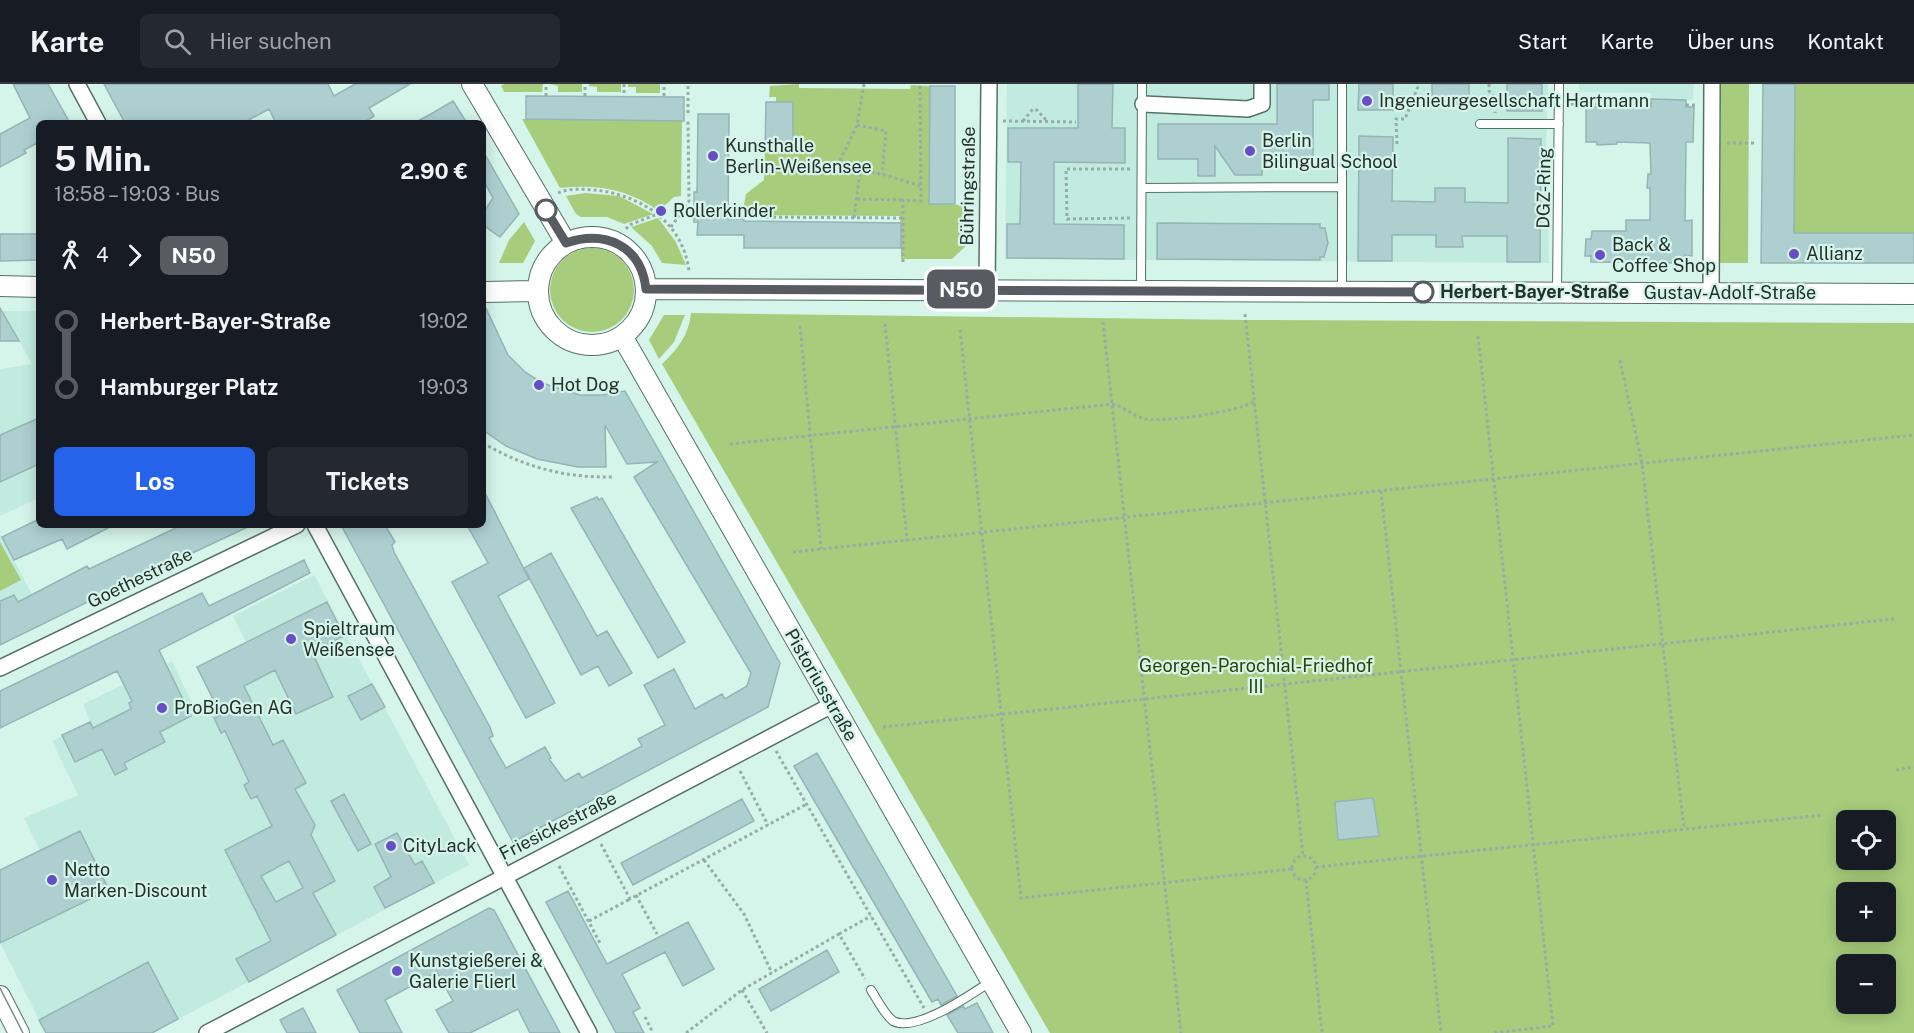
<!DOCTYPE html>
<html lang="de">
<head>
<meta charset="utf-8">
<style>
  :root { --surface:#171b24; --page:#242831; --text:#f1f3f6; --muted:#9ea1a6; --line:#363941; --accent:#2563eb }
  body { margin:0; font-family:"Public Sans",sans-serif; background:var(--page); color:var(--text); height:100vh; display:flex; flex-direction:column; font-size:22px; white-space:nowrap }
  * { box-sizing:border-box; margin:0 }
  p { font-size:20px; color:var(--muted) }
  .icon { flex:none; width:33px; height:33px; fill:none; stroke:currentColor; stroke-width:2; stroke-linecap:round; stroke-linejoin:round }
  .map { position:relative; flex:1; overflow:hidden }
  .details { position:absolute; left:36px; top:36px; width:450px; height:408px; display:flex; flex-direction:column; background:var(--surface); border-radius:9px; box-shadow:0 3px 15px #0003 }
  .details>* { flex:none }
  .badge { padding:0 12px; border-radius:9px; font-size:21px; line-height:39px }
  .controls { position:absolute; left:1836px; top:726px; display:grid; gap:12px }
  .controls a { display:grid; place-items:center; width:60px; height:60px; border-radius:9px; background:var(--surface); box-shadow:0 3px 15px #0003; font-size:30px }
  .map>.badge { position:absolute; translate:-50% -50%; box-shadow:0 0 0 3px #fff }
  .legs { display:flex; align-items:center; gap:9px; height:66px; padding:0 18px; font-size:20px }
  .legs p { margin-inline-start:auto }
  .overview { display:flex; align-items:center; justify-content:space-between; height:102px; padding:0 18px }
  h1 { font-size:33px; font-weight:700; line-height:45px }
  .action { display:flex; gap:12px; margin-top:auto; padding:12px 18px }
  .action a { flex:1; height:69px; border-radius:9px; background:var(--accent); color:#fff; font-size:24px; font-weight:700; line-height:69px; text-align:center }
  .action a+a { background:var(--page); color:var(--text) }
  ul { padding:0 18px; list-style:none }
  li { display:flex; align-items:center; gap:21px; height:66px; font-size:22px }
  li i { display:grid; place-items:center; width:9px; height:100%; margin:0 8px; background:currentColor }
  li i::after { content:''; width:15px; height:15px; margin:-8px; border:4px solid; border-radius:50%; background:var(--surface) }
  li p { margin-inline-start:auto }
  li:first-child i { background:linear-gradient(#0000 50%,currentColor 0) }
  li:last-child i { background:linear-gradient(currentColor 50%,#0000 0) }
  header { display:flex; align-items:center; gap:36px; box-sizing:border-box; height:84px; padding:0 30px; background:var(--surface); border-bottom:2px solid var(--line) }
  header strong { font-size:28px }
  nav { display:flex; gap:33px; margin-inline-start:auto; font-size:21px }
  .search { width:420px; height:54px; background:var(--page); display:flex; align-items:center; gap:15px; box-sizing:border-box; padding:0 21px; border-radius:9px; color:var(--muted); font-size:22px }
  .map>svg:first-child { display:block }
</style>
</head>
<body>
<header>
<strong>Karte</strong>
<div class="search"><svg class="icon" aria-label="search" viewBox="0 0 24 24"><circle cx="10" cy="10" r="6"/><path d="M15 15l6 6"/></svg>Hier suchen</div>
<nav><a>Start</a><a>Karte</a><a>Über uns</a><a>Kontakt</a></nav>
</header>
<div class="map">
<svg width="1914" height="949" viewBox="0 0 1914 949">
  <rect width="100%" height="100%" fill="#d5f4ea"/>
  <path fill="#c2ebdf" d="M1007 0H1548L1546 69 1549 179 1005 175Z
    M1579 0H1694L1693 16 1651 15V9L1579 8Z
    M2 227H39V414L0 432V285L32 280Z
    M0 450 47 539 0 561Z
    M314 491 469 781 152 949H46L0 859V787L40 767 24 734 78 711 52 657 90 638 83 620 172 577 195 625 213 617 197 583 246 558 233 532Z"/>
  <path fill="#a7cd7c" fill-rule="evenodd" d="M505 0H543L542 8H504L501 1Z
    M550 0H582V8H558V2Z
    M589 0H621V8H597V3L589 2Z
    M628 0H660V9H636V3H628Z
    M799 0V4L910 5 911 1 930 2 929 120 967 121V161L952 175H901L900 132 742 131 746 110 764 96 765 67H793V18H776V13H769L770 2Z
    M1721 0H1749L1748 179H1720Z
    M1795 0H1914V149L1796 152 1789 142 1794 141Z
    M522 35 682 36 681 112 674 113 659 127C628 105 597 100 560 104Z
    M585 109 619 112 653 130 624 140 607 133H581L576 130 566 112Z
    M658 134 676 158 686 181 662 179 652 162 631 143Z
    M524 138 535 157 523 179H499L509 156Z
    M550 206a42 42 0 1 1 84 0a42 42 0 1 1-84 0Z
    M691 229 1245 236 1914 239V949H1050L662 280C677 266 689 251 691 229ZM1846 736H1886V776H1846ZM1846 808H1886V848H1846ZM1846 880H1886V920H1846Z
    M664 231H685L674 258 659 275 649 256Z
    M0 458 21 496 0 507Z"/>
  <path fill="#aecfd0" stroke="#94b4b5" stroke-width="1.5" fill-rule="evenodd" d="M13 0H48L70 39H39V58L24 66 26 69 0 83V50L30 34Z
    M104 0H328L334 12 355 0H410L369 24 374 32 363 39H276L269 25 243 39H125Z
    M1078 0H1113L1112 44H1125V79L1054 78V140L1124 141V175L1007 174V140H1020L1021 78H1008V44H1078Z
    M1277 0H1329V16H1313V76H1263L1262 91H1235L1215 62V92H1198V75H1158V40H1277Z
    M1359 0H1393V26H1358Z
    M1432 0H1469V20H1432Z
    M1507 0H1542V27H1507Z
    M1763 0H1795L1794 149H1914V179H1761Z
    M930 2H955V120H929Z
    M526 12 684 13V37L526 35Z
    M1651 15 1686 16V23H1694L1693 58H1686L1685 137 1692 136V172L1685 171V179L1591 178V172H1585L1586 155H1591L1592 147H1626V136H1650V104H1647L1648 90H1651L1650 59 1617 58V60L1597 61V58H1586V23H1651Z
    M453 17 467 39H414L431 30Z
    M766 18H793V67H765Z
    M698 30H729L728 135H744V137L901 139V164H744V151H697L698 138H694V108H697Z
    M1359 52 1393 53 1392 117 1435 118V104H1465V118L1508 119V54L1541 55 1540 178H1507V152H1462L1463 163H1436V151H1392V177H1358Z
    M483 67 519 130 500 153 483 141V129L493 114 483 96Z
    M1157 139 1320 140V144H1325L1328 159 1324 173H1320V176L1157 175Z
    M0 150H39V176L0 177Z
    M484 220 508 271 525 288 542 299 580 311H602L625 307 780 579 768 623 513 758 341 441H385L395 458 392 461 394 468 490 643 493 652 489 654 506 684 545 663 551 674 549 675 565 697 579 689 582 694 642 662 638 655 665 641 644 601 674 585 695 625 722 610 725 615 747 602 751 589 634 393 657 378 627 380 605 341 606 383H578L537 375 506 362 483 346Z
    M0 224 19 257H0Z
    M39 334V380L0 398V351Z
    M483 405 529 495 498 512 555 619 526 634 452 498 488 479 467 441H483Z
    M597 413 599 416 602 414 685 558 658 574 571 424Z
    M39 435V441H114L67 465 62 455 14 476 2 453Z
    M182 441H252L137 495 138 498 123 506 120 502 0 561V517L14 511 18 518 87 482 89 485Z
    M551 469 597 552 607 547 632 589 609 602 598 582 581 591 524 484Z
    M304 476 310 489 159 566 191 632 160 648 165 658 124 679 127 685 115 691 102 665 75 678 62 651 90 638 93 644 131 625 129 619 132 617 117 587 0 644V607L202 509 209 522Z
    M327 518 344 552 312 568 333 613 296 630 275 586 244 602 273 661 283 656 306 699 295 705 315 741 311 751 335 797 313 809 336 851 249 898 236 875 271 857 225 766 272 742 257 712 251 715 244 701 249 698 225 647 221 649 214 634 221 631 197 583ZM289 777 303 804 276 818 261 792Z
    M372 600 385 623 361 636 348 612Z
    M817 669 957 912 941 921 938 915 932 918 794 682Z
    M344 710 371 760 358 767 331 717Z
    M1373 714 1379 752 1338 756 1335 718Z
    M742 715 754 737 633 801 621 779Z
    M80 747 109 806 0 859V786Z
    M397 749 415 781 422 777 434 799 385 824 374 803 391 793 375 760Z
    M568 807 607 880 688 838 714 885 683 902 665 868 622 890 640 924 633 928 644 949H616L546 818Z
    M489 824 494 826 560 949H530L518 925 470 949H449L436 926 453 917 437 888 385 916 402 949H360L337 906Z
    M827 866 839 888 771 927 759 905Z
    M148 878 178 935 152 949H46L39 936Z
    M977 919 993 949H958L947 931 963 922 965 925Z
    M303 924 316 949H287L280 936Z"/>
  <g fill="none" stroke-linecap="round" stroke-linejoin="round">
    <defs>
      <path id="service" d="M1480 40H1559
        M1142 104 1341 103
        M1141 205 1142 0
        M1342 208V0
        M1557 208 1559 0
        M871 906C877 915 884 930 893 937 916 949 970 911 990 898"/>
      <path id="minor" d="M77 0 98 39
        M1143 20 1248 25 1262 20V0
        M987 205 989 0
        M1711 209 1712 0
        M315 441 589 949
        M0 584 297 441
        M207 949 832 621"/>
      <path id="tertiary" d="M472 0 566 159
        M538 207a54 54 0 1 1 108 0a54 54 0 1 1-108 0Z
        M0 202 39 203
        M646 205 1914 210
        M483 208 537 207
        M622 252 1021 949
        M0 912 19 949"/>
    </defs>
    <use href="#service" stroke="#547168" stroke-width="10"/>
    <use href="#minor" stroke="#547168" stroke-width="18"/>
    <use href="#tertiary" stroke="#547168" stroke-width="22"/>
    <path stroke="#95ada6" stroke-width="3" stroke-dasharray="3 3" stroke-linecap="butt" d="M624 0V12
      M864 0 857 41 838 81 885 91 921 102
      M1489 0V7L1495 14V29
      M546 12V0
      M585 12V0
      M664 12V0
      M1571 20H1651
      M1686 21H1696
      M688 29V0
      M1003 37 1076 38
      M1023 37 1033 25 1037 26 1047 37
      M857 41 886 47 882 90
      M1727 59H1755
      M1397 60 1396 35H1405L1419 0
      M1130 85H1066L1067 135 1131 134
      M558 109C569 104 583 105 595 106 641 111 683 138 689 187
      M857 115 903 116
      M737 133 903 134
      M854 134 860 87
      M671 143 689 117 688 37
      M626 145 629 141 658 130
      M903 178V116L921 117 920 0
      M1245 230 1303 771
      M1103 238 1181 949
      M885 240 907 456
      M800 242 821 465
      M960 246 1021 814 1292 785
      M1478 252 1553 942 1493 949
      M1620 276 1642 379 1684 745
      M483 359C524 383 565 394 613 393
      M730 360 1112 320C1125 323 1134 333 1146 335 1169 338 1234 328 1254 318
      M1381 407 1441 949
      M793 468 1914 351
      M883 643 1894 535
      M776 667 924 924
      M1896 686 1914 683
      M740 687 768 741
      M601 760 630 815 805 721
      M1292 784a12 12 0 1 1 24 0a12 12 0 1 1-24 0Z
      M704 776 744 830 772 889
      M559 782 600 859
      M1316 783 1823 731
      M1306 796 1322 949
      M636 811 657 850
      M589 837 630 815
      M839 850 871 832
      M742 906 767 949
      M645 933 653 949
      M686 949 742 906 839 850 865 895"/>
    <use href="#service" stroke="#fff" stroke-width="8"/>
    <use href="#minor" stroke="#fff" stroke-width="15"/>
    <use href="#tertiary" stroke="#fff" stroke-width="20"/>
    <path stroke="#788e87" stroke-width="1.5" d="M0 904 23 949"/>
  </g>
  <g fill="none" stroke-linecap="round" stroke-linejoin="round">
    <defs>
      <path id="line-1" d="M546 126 566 159C605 146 641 161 646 205L1423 208"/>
    </defs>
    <use href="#line-1" stroke="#fff" stroke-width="14"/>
    <use href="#line-1" stroke="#595b62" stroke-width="9"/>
  </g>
  <g fill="#694dc6" stroke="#d5f4ea" stroke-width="2">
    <circle cx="1367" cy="17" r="6"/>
    <circle cx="1250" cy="67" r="6"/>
    <circle cx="713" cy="72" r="6"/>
    <circle cx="661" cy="127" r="6"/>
    <circle cx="1794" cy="170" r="6"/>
    <circle cx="1600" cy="171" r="6"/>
    <circle cx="539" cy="301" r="6"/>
    <circle cx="291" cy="555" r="6"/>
    <circle cx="162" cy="624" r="6"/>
    <circle cx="391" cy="762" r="6"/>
    <circle cx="52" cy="796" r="6"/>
    <circle cx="397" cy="887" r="6"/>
  </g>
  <g fill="#fff" stroke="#595b62" stroke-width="3">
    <circle cx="546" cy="126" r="10"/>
    <circle cx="1423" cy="208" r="10"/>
  </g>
  <g text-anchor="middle" stroke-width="4.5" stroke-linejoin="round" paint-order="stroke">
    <g font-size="18" fill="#23302c" stroke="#d5f4ea" text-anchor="start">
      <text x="1379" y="23">Ingenieurgesellschaft Hartmann</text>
      <text x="1262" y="63">Berlin<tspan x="1262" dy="21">Bilingual School</tspan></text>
      <text x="725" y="68">Kunsthalle<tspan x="725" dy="21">Berlin-Weißensee</tspan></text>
      <text x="673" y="133">Rollerkinder</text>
      <text x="1612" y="167">Back &amp;<tspan x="1612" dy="21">Coffee Shop</tspan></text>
      <text x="1806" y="176">Allianz</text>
      <text x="551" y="307">Hot Dog</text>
      <text x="303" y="551">Spieltraum<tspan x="303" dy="21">Weißensee</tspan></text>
      <text x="174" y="630">ProBioGen AG</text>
      <text x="403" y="768">CityLack</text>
      <text x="64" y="792">Netto<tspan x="64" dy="21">Marken-Discount</tspan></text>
      <text x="409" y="883">Kunstgießerei &amp;<tspan x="409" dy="21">Galerie Flierl</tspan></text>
    </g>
    <g font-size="18" fill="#23302c" stroke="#d5f4ea">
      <text transform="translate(968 102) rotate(-89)" y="6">Bühringstraße</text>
      <text transform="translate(1544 104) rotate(-89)" y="6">DGZ-Ring</text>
      <text x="1730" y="215">Gustav-Adolf-Straße</text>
      <text transform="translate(140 494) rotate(-26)" y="6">Goethestraße</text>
      <text transform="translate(821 601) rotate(60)" y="6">Pistoriusstraße</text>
      <text transform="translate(558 742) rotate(-27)" y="6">Friesickestraße</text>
    </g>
    <g font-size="18" font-weight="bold" fill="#23302c" stroke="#d5f4ea" text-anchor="start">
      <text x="1440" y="214">Herbert-Bayer-Straße</text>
    </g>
    <g font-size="18" fill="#2b4300" stroke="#d5f4ea">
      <text x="1256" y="588">Georgen-Parochial-Friedhof<tspan x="1256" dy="21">III</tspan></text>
    </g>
  </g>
</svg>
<div class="controls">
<a><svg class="icon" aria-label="locate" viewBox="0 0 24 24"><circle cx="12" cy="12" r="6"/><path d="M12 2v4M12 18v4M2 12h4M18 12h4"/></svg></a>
<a>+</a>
<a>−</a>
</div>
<b class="badge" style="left:961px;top:205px;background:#595b62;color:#fff">N50</b>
<section class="details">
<div class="overview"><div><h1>5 Min.</h1><p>18:58 – 19:03 · Bus</p></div><b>2.90 €</b></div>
<div class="legs"><svg class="icon" aria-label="walk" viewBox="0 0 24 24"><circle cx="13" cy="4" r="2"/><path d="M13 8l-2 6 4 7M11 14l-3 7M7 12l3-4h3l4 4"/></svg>4<svg class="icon" aria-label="forward" viewBox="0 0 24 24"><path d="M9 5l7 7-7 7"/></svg><b class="badge" style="background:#595b62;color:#fff">N50</b></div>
<ul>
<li><i style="color:#595b62"></i><b>Herbert-Bayer-Straße</b><p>19:02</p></li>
<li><i style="color:#595b62"></i><b>Hamburger Platz</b><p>19:03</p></li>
</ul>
<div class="action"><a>Los</a><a>Tickets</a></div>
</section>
</div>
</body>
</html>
